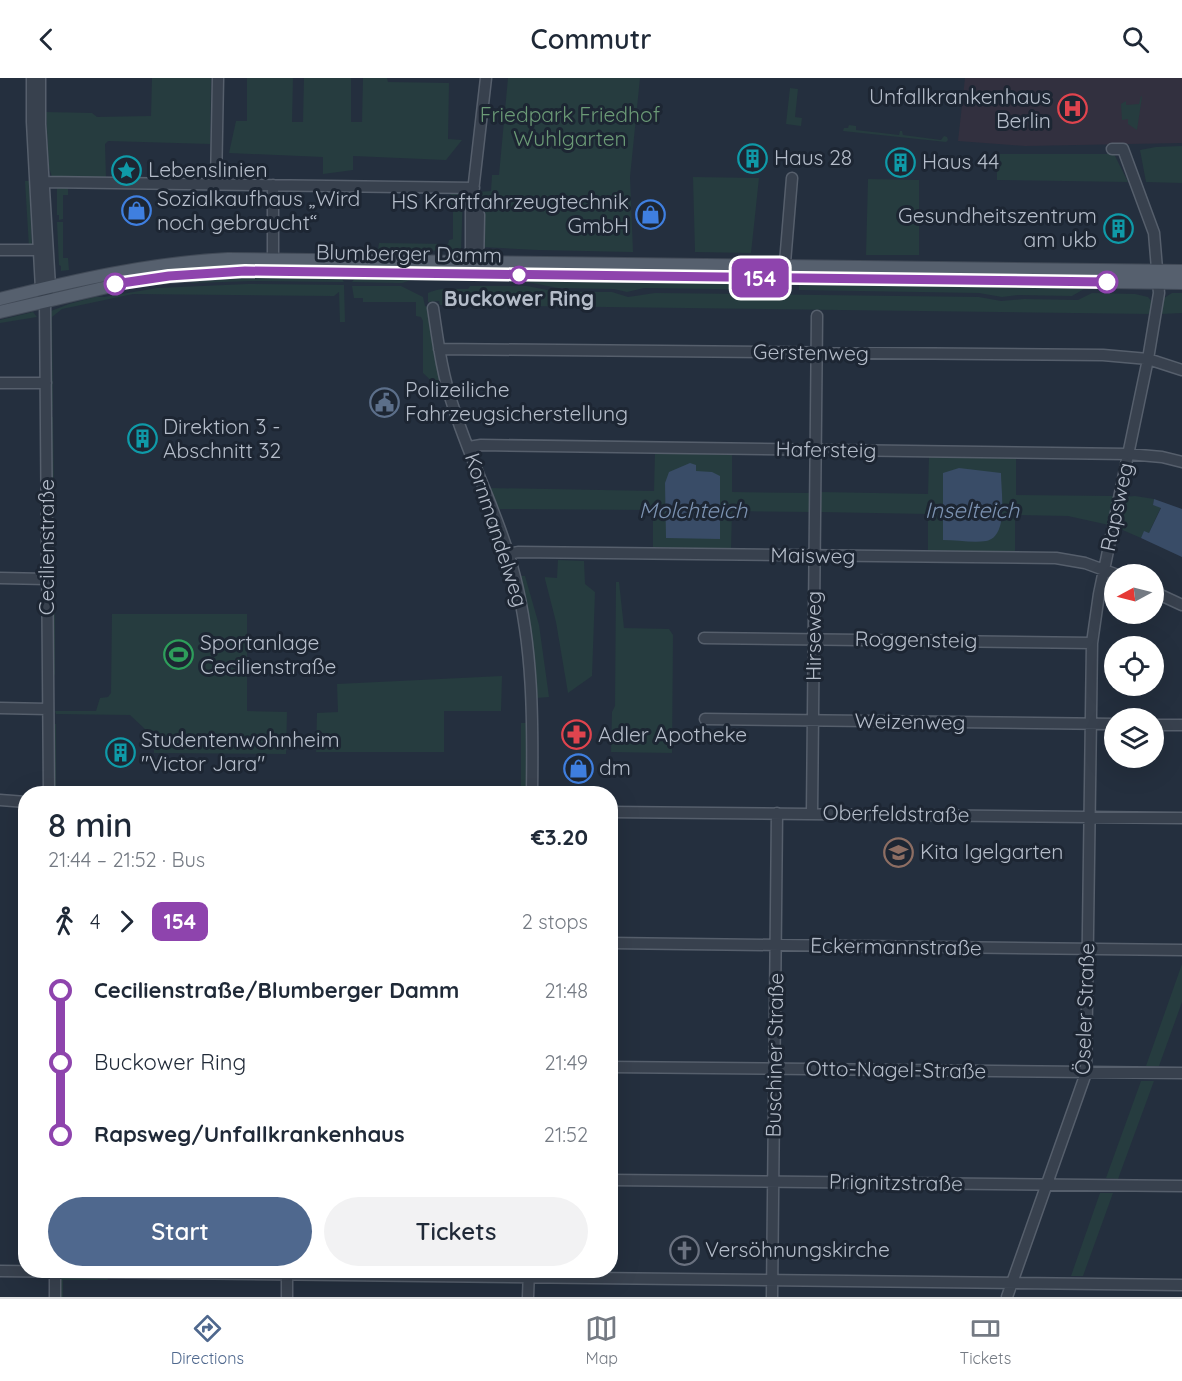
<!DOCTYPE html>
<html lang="en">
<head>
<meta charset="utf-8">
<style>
  :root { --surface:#fff; --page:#f2f2f3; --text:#1f2937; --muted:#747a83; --line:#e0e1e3; --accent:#4f688e }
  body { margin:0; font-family:Quicksand,sans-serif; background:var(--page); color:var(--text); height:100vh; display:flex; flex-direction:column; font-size:22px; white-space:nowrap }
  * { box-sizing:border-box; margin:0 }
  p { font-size:20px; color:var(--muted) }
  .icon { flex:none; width:33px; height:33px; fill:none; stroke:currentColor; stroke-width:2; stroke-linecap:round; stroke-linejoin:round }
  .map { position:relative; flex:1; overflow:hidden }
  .panel { position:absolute; left:18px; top:708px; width:600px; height:492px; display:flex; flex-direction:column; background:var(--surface); border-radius:24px; box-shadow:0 6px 24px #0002 }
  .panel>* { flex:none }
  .badge { padding:0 12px; border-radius:9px; font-size:21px; line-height:39px }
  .needle { width:39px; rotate:263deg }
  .controls { position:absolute; left:1104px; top:486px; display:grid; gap:12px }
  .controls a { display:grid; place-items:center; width:60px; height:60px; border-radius:50%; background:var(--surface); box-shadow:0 6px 24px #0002; font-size:30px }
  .map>.badge { position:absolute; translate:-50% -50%; box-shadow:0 0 0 3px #fff }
  .legs { display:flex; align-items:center; gap:9px; height:66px; padding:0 30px; font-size:20px }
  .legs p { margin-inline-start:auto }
  .head { display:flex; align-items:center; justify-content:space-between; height:102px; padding:0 30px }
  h1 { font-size:33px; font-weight:600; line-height:45px }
  .button { display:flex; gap:12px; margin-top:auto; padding:12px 30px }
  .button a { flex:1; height:69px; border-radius:36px; background:var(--accent); color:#fff; font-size:24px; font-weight:600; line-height:69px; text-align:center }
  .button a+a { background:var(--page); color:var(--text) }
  ul { padding:0 30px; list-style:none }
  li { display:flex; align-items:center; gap:21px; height:72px; font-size:22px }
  li i { display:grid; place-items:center; width:9px; height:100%; margin:0 8px; background:currentColor }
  li i::after { content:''; width:15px; height:15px; margin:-8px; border:4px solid; border-radius:50%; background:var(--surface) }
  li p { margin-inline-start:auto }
  li:first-child i { background:linear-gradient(#0000 50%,currentColor 0) }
  li:last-child i { background:linear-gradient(currentColor 50%,#0000 0) }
  header { display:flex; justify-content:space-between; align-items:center; height:78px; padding:0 30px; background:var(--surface); font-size:27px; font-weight:600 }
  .dock { display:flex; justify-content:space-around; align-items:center; height:84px; border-top:2px solid var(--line); background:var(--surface); font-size:16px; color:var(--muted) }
  .dock a { display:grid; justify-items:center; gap:3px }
  .dock .current { color:var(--accent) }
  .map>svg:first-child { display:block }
</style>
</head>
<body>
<header><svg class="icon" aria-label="back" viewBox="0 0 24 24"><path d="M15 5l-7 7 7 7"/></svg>Commutr<svg class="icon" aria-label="search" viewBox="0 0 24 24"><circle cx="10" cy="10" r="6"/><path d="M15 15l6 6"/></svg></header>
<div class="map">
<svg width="1182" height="1219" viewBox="0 0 1182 1219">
  <rect width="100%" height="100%" fill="#242f3e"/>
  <path fill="#32303f" d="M965 0H1182V65L1025 68 958 63Z"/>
  <path fill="#263c3f" d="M152 0H211L210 66 108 63 105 66 106 99H52L49 89 46 34 92 35 97 39 151 38Z
    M247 0H293L292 44H303L304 0H351V44H362L363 0H387L388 4 449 5 448 61 462 62 446 82 353 78V92L323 96V79L229 75 236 43H247Z
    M508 0H640L630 99 633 174 538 172 482 169 477 114 491 113 492 97H499Z
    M790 10 798 11 795 39 802 40 801 48 786 46Z
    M1141 18 1142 19 1137 52 1128 46V41L1122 42 1121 26 1126 23V27L1139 26Z
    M849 47 856 48V52L899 57 900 53H902L903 57 941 62 944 58 947 59 948 62 946 64 843 53 844 50H848Z
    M1182 68V105L1146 104 1140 72 1156 69Z
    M997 76H1114L1128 104 997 102Z
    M693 99 759 100 751 175 695 174Z
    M868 101 919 102V177H866Z
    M25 103H29L32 170 29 169Z
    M57 109H68V117H63V141L59 142V137H57Z
    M451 113H463L461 173 378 172 379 165 448 166 449 162 453 161V131L449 130Z
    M57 144H63V180H68L69 192 61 193V188L59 187Z
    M224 198H340L344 204 252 203 193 205 181 201Z
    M357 198 417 200 402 205 352 204Z
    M528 201 775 204V212L644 210 627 214 614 211 558 210 528 204Z
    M799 204 1010 207 1032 210H1098L1084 211 1072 218 1018 217 1002 219 979 215 799 212Z
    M248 206 344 207 345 244H340L339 214 334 218 133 216 62 231 52 239 53 332H52L51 233 69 226 95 219H104L157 210Z
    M352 208H401L423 219 425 228 430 230 444 309 440 311 423 295V243L421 239 416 238V224H363V220H354Z
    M470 208H527L557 214H612L628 219 655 215 979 219 1001 223 1024 221 1078 222 1092 215 1135 216 1148 219 1153 225 1151 236 440 227 439 223 428 224V215C440 209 454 211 468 211Z
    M1172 215H1182V235L1161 236 1164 220Z
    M33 234 37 239 0 245V242Z
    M52 339H53L54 422 51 419V342Z
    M655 374 732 375V414L811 415V434L732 433 731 472 653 471V432L497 431 489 410 654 413Z
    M929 378 1016 379V417L1115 418 1109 447 1068 438 1015 437V476L928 474V436L820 434V414L928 416Z
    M1135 418 1154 421 1153 427 1161 429 1149 455 1144 454 1141 460 1118 450 1125 419Z
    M558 482 584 483 585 506 595 514 592 598 568 615 556 544 545 501V499L557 500Z
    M520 498H525L539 547 549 619 537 620 530 549Z
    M616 504H619L624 550 669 551 673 557 672 675 611 674 612 634 615 628Z
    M55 517V597L52 595V519Z
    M112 536H247V633L287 634 286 676 154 675V653L146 652 130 637 56 636 55 633H96L100 620 108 619 111 615Z
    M502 598 501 633H444V674H316L317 635 338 634 337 606Z
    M521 645H528L527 714 525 715 521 716Z
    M53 646H56V713L62 715H57L54 711Z
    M1182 886V924L1159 988H1146Z
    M1141 1003H1154L1118 1101 1106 1100Z
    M1100 1115H1113L1083 1198H1071Z
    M61 1198H107L108 1202H63V1219H58Z"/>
  <path fill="#394c67" d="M690 385 696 387V393L712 394 720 398V461L666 460 665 405 669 394Z
    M959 390 1001 395C1001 414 1009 459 986 463 973 465 957 462 943 462V395Z
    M1154 421 1182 431V479L1141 460 1144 453 1149 455 1161 430 1153 427Z"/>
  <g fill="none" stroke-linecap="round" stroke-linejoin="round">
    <defs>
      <path id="minor" d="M32 0V44L41 211 45 222 49 716
        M40 0V46L50 208 47 216
        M44 104 474 110
        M216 107 218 0
        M474 122 479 137 478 190
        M0 172H40
        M273 181V107
        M471 191V131L486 0
        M784 197 792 100
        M433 230C438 263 442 296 453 328 471 385 500 440 515 499 533 570 533 642 532 716
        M439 271 1103 277 1148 281 1182 292
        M0 305H46
        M469 369 481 367 1128 376 1162 379 1182 384
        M508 476 518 474 1056 480 1085 485 1115 496
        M0 500 47 501
        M1154 514 1182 527
        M704 560 1092 565
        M0 630 48 631
        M705 641 1114 646
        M1154 647H1182
        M0 722 26 724
        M610 734 1182 740
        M812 735 817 238
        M610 865 1182 872
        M610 989 1182 995
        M610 1102 1182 1108
        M55 1192V1219
        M0 1193 1182 1207
        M287 1219V1192
        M528 1219 529 1192
        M772 1219 777 735
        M1007 1219 1086 995 1092 565 1099 516 1148 281 1159 215 1154 155 1123 71H1112"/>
      <path id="major" d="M0 221C76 202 150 185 228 181L1182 193
        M0 234 142 201 245 193 1182 205"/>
    </defs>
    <use href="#minor" stroke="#565f6c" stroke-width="13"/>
    <use href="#major" stroke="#414a57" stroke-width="14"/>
    <use href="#minor" stroke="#38414e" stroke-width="10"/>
    <use href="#major" stroke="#56606e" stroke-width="12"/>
  </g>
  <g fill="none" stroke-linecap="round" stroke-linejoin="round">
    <defs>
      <path id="line-1" d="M115 206 169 198 245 193 1107 204"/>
    </defs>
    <use href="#line-1" stroke="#fff" stroke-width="14"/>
    <use href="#line-1" stroke="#8e44ad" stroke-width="9"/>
  </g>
  <defs>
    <symbol id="hospital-ring" viewBox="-11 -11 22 22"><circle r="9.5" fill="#1d2633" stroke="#e0444e" stroke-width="1.5"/><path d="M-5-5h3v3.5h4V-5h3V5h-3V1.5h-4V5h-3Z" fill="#e0444e"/></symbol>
    <symbol id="building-ring" viewBox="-11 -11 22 22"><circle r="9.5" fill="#1d2633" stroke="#0f9aa8" stroke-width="1.5"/><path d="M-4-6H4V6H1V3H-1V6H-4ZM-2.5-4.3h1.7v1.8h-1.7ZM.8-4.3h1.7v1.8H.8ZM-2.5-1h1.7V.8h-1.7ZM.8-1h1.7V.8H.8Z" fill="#0f9aa8"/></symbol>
    <symbol id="sight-ring" viewBox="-11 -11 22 22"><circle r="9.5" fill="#1d2633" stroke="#0f9aa8" stroke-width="1.5"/><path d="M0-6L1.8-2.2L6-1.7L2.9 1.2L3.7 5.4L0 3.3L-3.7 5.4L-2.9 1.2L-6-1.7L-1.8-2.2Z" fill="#0f9aa8"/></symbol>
    <symbol id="shop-ring" viewBox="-11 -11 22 22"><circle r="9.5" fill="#1d2633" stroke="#3f7fe0" stroke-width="1.5"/><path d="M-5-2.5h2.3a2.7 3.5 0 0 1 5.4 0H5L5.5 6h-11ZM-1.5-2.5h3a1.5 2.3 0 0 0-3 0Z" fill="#3f7fe0"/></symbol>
    <symbol id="civic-ring" viewBox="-11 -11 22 22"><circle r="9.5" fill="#1d2633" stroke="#5c6f8a" stroke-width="1.5"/><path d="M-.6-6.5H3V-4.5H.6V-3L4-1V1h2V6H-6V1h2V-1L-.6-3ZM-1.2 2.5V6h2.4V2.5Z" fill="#5c6f8a"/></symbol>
    <symbol id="stadium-ring" viewBox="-11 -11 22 22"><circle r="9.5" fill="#1d2633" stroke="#2e9e5b" stroke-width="1.5"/><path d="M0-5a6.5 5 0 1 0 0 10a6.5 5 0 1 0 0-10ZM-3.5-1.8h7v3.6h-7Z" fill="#2e9e5b"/></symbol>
    <symbol id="pharmacy-ring" viewBox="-11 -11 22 22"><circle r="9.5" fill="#1d2633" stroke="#e0444e" stroke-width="1.5"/><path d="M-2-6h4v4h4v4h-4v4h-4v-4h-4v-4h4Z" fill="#e0444e"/></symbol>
    <symbol id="school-ring" viewBox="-11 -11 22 22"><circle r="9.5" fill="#1d2633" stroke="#8d6e63" stroke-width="1.5"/><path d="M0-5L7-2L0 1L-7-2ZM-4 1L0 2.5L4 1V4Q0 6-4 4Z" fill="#8d6e63"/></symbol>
    <symbol id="church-ring" viewBox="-11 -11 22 22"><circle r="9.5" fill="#1d2633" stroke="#6b7280" stroke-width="1.5"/><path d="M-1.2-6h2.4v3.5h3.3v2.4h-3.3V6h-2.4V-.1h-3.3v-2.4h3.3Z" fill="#6b7280"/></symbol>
  </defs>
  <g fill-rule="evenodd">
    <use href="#hospital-ring" x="1056" y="14" width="33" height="33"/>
    <use href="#building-ring" x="736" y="64" width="33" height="33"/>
    <use href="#building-ring" x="884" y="68" width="33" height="33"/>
    <use href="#sight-ring" x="110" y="76" width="33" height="33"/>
    <use href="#shop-ring" x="120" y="116" width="33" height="33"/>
    <use href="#shop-ring" x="634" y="120" width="33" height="33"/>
    <use href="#building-ring" x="1102" y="134" width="33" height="33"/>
    <use href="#civic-ring" x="368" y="308" width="33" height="33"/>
    <use href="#building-ring" x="126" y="344" width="33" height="33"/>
    <use href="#stadium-ring" x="162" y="560" width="33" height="33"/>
    <use href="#pharmacy-ring" x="560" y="640" width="33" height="33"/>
    <use href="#building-ring" x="104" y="658" width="33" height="33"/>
    <use href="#shop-ring" x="562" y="674" width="33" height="33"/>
    <use href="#school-ring" x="882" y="758" width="33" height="33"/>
    <use href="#church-ring" x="668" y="1156" width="33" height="33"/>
  </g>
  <g fill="#fff" stroke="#8e44ad" stroke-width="3">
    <circle cx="519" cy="197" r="8"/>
    <circle cx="1107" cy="204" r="10"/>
    <circle cx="115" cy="206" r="10"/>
  </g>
  <g text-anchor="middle" stroke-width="6" stroke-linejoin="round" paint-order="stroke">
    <g font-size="21" fill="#b4bcc9" stroke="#1d2633" text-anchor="start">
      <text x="1051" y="26" text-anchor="end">Unfallkrankenhaus<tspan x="1051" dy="24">Berlin</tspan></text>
      <text x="774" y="87">Haus 28</text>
      <text x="922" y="91">Haus 44</text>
      <text x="148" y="99">Lebenslinien</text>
      <text x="157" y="128">Sozialkaufhaus „Wird<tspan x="157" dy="24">noch gebraucht“</tspan></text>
      <text x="629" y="131" text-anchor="end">HS Kraftfahrzeugtechnik<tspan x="629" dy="24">GmbH</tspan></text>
      <text x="1097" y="145" text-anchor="end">Gesundheitszentrum<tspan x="1097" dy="24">am ukb</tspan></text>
      <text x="405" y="319">Polizeiliche<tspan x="405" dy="24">Fahrzeugsicherstellung</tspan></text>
      <text x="163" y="356">Direktion 3 -<tspan x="163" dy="24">Abschnitt 32</tspan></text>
      <text x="200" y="572">Sportanlage<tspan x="200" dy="24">Cecilienstraße</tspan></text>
      <text x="598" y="664">Adler Apotheke</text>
      <text x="141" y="669">Studentenwohnheim<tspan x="141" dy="24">"Victor Jara"</tspan></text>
      <text x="599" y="697">dm</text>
      <text x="920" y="781">Kita Igelgarten</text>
      <text x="705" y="1179">Versöhnungskirche</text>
    </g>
    <g font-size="21" fill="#6b9a76" stroke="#1d2633">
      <text x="570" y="44">Friedpark Friedhof<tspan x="570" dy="24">Wuhlgarten</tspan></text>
    </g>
    <g font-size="21" fill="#b4bcc9" stroke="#1d2633">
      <text transform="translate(409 176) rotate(1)" y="7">Blumberger Damm</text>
      <text transform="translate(811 275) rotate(1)" y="7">Gerstenweg</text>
      <text transform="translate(826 372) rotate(1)" y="7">Hafersteig</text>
      <text transform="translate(1117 429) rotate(-78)" y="7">Rapsweg</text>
      <text transform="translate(496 452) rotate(72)" y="7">Kornmandelweg</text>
      <text transform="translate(47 469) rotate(-90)" y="7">Cecilienstraße</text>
      <text transform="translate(813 478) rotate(1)" y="7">Maisweg</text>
      <text transform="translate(814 558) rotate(-90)" y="7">Hirseweg</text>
      <text transform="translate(916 562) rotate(1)" y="7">Roggensteig</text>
      <text transform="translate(910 644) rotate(1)" y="7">Weizenweg</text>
      <text transform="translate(896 736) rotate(1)" y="7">Oberfeldstraße</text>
      <text transform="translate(896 869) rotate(1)" y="7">Eckermannstraße</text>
      <text transform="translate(1085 931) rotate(-88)" y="7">Öseler Straße</text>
      <text transform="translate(775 977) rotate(-89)" y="7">Buschiner Straße</text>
      <text transform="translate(896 992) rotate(1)" y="7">Otto-Nagel-Straße</text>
      <text transform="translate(896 1105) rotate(1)" y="7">Prignitzstraße</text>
    </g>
    <g font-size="21" font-weight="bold" fill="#b4bcc9" stroke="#1d2633">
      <text x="519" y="228">Buckower Ring</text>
    </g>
    <g font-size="22" font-style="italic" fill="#7c92b1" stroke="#1d2633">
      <text x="693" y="440">Molchteich</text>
      <text x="972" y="440">Inselteich</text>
    </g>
  </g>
</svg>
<div class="controls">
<a><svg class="needle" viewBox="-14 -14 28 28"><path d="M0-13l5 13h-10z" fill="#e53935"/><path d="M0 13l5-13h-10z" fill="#747a83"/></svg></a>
<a><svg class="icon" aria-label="locate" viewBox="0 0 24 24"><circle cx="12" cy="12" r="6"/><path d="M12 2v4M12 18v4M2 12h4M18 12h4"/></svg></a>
<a><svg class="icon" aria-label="layers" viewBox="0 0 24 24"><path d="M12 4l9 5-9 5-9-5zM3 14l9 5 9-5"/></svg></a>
</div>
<b class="badge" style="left:760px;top:200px;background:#8e44ad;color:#fff">154</b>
<section class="panel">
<div class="head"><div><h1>8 min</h1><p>21:44 – 21:52 · Bus</p></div><b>€3.20</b></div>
<div class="legs"><svg class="icon" aria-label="walk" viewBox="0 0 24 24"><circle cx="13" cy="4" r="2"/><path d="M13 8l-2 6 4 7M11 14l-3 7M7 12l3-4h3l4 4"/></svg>4<svg class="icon" aria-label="forward" viewBox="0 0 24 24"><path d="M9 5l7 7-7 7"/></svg><b class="badge" style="background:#8e44ad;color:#fff">154</b><p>2 stops</p></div>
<ul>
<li><i style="color:#8e44ad"></i><b>Cecilienstraße/Blumberger Damm</b><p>21:48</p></li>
<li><i style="color:#8e44ad"></i><span>Buckower Ring</span><p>21:49</p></li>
<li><i style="color:#8e44ad"></i><b>Rapsweg/Unfallkrankenhaus</b><p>21:52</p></li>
</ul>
<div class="button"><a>Start</a><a>Tickets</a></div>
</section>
</div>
<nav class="dock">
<a class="current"><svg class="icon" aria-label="directions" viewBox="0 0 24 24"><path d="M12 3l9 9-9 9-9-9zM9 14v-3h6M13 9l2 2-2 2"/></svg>Directions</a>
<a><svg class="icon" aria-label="map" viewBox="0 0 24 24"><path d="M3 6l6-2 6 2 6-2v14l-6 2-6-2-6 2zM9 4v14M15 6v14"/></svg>Map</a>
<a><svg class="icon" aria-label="tickets" viewBox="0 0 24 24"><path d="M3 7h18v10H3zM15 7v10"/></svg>Tickets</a>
</nav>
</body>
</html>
